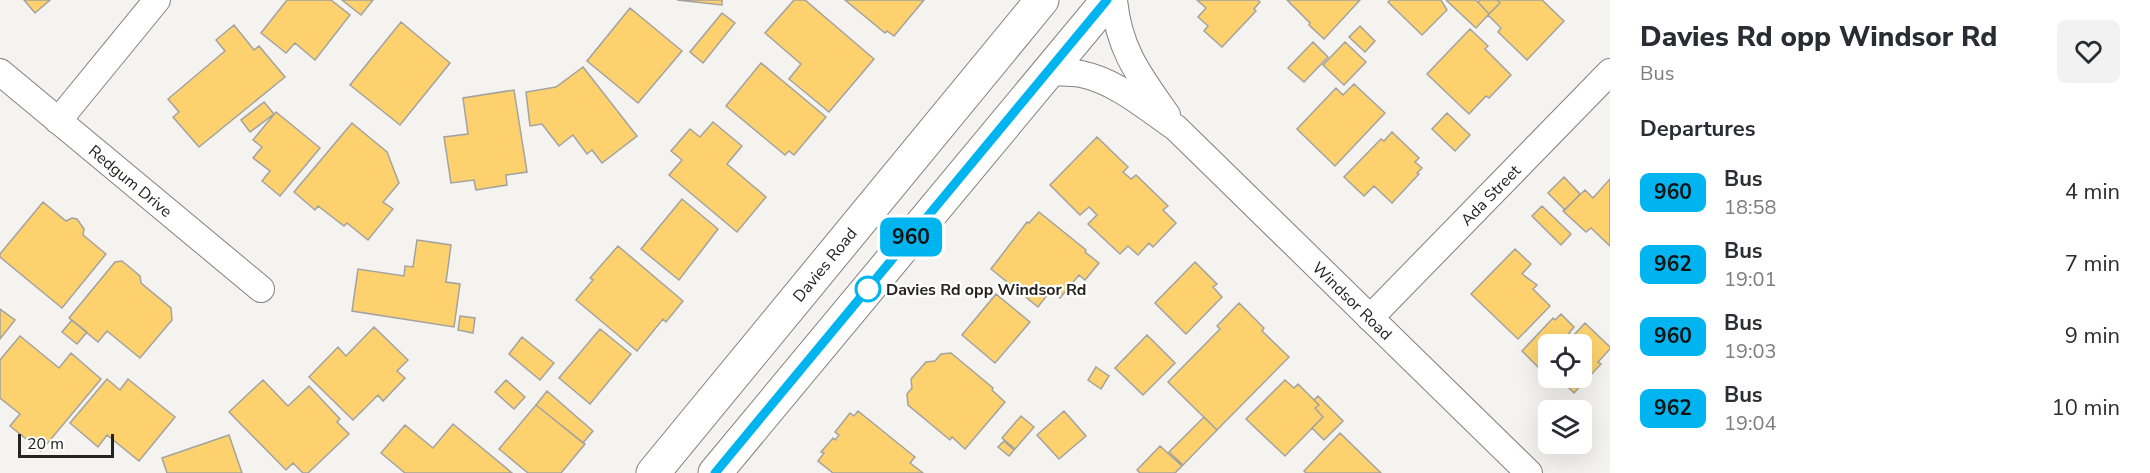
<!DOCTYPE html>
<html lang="en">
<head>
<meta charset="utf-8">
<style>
  :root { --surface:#fff; --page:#f2f2f3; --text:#2b2b33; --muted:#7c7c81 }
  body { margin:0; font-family:"Nunito Sans",sans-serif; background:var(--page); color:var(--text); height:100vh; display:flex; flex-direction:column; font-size:22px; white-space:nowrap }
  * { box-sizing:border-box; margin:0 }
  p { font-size:20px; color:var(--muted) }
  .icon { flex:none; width:33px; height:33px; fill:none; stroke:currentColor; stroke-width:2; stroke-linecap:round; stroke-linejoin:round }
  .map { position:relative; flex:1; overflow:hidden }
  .drawer { display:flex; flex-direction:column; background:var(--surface); width:540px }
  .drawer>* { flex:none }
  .badge { padding:0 12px; border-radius:9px; font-size:21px; line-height:39px }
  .buttons { position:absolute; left:1538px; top:334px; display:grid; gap:12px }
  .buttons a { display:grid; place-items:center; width:54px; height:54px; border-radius:9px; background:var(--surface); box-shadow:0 6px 24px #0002; font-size:30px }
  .scale { position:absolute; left:18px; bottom:15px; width:96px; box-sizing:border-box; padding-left:6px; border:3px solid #242322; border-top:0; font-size:16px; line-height:21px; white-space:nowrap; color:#242322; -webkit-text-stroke:4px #fff; paint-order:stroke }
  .map>.badge { position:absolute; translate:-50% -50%; box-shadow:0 0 0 3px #fff }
  h2 { padding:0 30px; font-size:22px; line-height:54px }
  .round { display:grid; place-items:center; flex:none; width:63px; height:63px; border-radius:9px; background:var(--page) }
  .head { display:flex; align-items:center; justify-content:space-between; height:102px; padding:0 30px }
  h1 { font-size:28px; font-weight:800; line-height:45px }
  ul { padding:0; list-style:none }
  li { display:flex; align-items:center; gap:18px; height:72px; padding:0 30px }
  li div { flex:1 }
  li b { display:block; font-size:22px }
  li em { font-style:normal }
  li .badge { min-width:66px; font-weight:700; text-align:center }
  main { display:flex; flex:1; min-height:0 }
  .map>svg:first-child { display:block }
</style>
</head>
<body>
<main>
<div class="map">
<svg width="1610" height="473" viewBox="0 0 1610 473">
  <rect width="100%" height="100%" fill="#f5f3ef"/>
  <path fill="#fdd26e" stroke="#a4a29e" stroke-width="1.5" d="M24 0H50L35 13Z
    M287 0H331L350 15 315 60 295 43 286 53 261 33Z
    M342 0H373L361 15Z
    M677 0H722V5Z
    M794 0H805L874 59 829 112 789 79 801 64 765 33Z
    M845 0H924L894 36 887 31 885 33Z
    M1197 0H1258L1260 2 1254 9 1256 11 1222 47 1204 31 1208 26 1198 17 1206 8Z
    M1287 0H1360L1324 39 1309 25 1310 23Z
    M1390 0H1441L1447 10 1422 35 1388 2Z
    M1446 0H1476L1489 14 1476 28Z
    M1480 0H1497L1500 3 1489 14 1478 2Z
    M1497 0H1542L1564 21 1527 60 1498 32 1501 28 1488 15 1500 3Z
    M630 8 682 51 638 103 587 61Z
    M722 13 735 23 703 63 690 52Z
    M401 22 450 63 400 125 350 85Z
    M234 25 254 50 259 46 285 77 199 147 173 117 179 112 168 99 225 51 216 40Z
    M1360 26 1375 41 1365 52 1349 37Z
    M1470 29 1488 46 1485 49 1511 75 1489 98 1486 96 1469 114 1427 74Z
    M1313 42 1328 57 1304 82 1288 68Z
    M1345 42 1366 62 1344 85 1323 65Z
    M761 63 826 117 794 155 789 151 785 155 726 106Z
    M583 67 637 136 602 163 592 150 587 154 573 135 559 146 542 124 530 126 526 92 556 87Z
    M1354 84 1385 113 1335 166 1297 129 1336 88 1343 95Z
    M514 90 527 172 506 175 507 185 476 190 474 180 451 183 444 137 468 134 463 98Z
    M264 102 274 114 250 132 241 120Z
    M276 112 320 148 280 196 262 181 270 171 253 158 262 147 253 140Z
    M1447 113 1470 135 1455 151 1432 129Z
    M713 122 742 146 727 164 766 197 737 232 669 175 682 160 671 151 690 129 700 137Z
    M352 123 387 152 399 183 383 202 393 209 368 240 347 223 344 226 318 206 315 210 294 192Z
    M1392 132 1419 158 1415 162 1422 168 1417 173 1419 174 1392 203 1374 186 1364 196 1344 177 1381 139 1384 141Z
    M1097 137 1128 167 1123 172 1131 179 1136 175 1168 206 1163 210 1176 223 1153 247 1149 243 1138 255 1128 246 1120 254 1088 224 1097 215 1089 207 1080 215 1050 185Z
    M1564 177 1580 194 1565 210 1548 193Z
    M1610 179V246L1591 228 1586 232 1563 211 1585 190 1593 198Z
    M682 199 718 229 679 280 641 249Z
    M43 202 66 221 72 218 77 219 84 229 83 235 106 254 62 308 0 257V254Z
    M1542 206 1571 234 1561 245 1532 216Z
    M1039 212 1086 250 1085 252 1099 263 1085 280 1079 275 1060 298 1051 290 1038 307 991 269 1027 222 1029 223Z
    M417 240 451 245 446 282 460 284 454 327 352 311 358 269 404 276 405 266 413 267Z
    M618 246 683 301 666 322 663 319 637 351 576 300 593 280 590 278Z
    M1515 249 1531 264 1522 274 1537 285 1533 289 1550 306 1518 339 1471 294Z
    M122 261 140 276 141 283 171 308 172 320 140 358 107 331 98 342 69 318 115 262Z
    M1195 262 1217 284 1213 287 1222 297 1186 334 1155 303Z
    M996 294 1030 322 995 363 962 335Z
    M1239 303 1264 328 1262 331 1289 357 1217 430 1168 382 1220 329 1217 326Z
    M0 309 15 320 0 339Z
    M1561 314 1574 327 1569 333 1572 337 1585 323 1610 347V349L1598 362 1601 364 1574 393 1559 378H1581V345H1548V373L1542 368 1540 369 1522 351 1553 318 1555 320Z
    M460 316 475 318 473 333 458 330Z
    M72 320 87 332 77 344 62 332Z
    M374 327 408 360 397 371 405 378 383 401 378 395 353 420 309 377 338 347 346 356Z
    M600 329 631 354 590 404 559 378Z
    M1147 335 1175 363 1143 395 1115 368Z
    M20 336 59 368 71 353 101 379 41 451 10 426 20 414 0 398V360Z
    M522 337 554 363 540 380 509 354Z
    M951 353 993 388 992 390 1005 402 965 449 952 437 950 440 908 405 907 394 912 388 911 379 926 362 935 361 941 354Z
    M1096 367 1109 376 1101 389 1088 380Z
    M107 379 120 390 128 379 175 417 139 461 107 435 98 447 70 423Z
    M263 380 288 406 309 386 340 419 337 422 349 434 308 473H303L293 463 286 470 229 412Z
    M506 380 525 397 514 409 495 392Z
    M1285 380 1294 388 1298 384 1319 405 1315 408 1323 417 1285 456 1246 419Z
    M547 391 593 431 583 443 536 405Z
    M1318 396 1343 421 1324 440 1312 428 1323 417 1315 408 1319 405 1314 400Z
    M536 405 585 444 561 473H528L499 449Z
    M858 411 915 457 910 463 923 473H833L818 461 824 453 821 452 833 438 835 440 839 435 835 432 850 413 854 416Z
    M1064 411 1086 436 1059 459 1037 435Z
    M1021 416 1034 427 1015 449 1002 438Z
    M1204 417 1217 430 1183 465 1169 452Z
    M453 424 512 473H405L381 453 405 425 433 448Z
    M1340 433 1381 473H1306L1304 471Z
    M229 435 242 473H167L162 458Z
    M1004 441 1014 450 1009 456 998 447Z
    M1160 446 1182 466 1175 473H1140L1137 470Z"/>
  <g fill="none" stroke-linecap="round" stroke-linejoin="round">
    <defs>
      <g id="minor">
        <path d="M1114 0C1119 50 1139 75 1167 115"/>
        <path id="s1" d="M0 72 261 289"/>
        <path id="s2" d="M1048 72C1059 73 1070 72 1081 74 1116 81 1147 108 1176 128L1529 473"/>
        <path d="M58 121 157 0"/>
        <path id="s3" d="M1370 318 1610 72"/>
      </g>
      <g id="trunk">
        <path id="s4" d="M653 473 1042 0"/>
        <path d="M715 473 1108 0"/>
      </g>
    </defs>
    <use href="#minor" stroke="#83817d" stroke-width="28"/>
    <use href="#trunk" stroke="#83817d" stroke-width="35"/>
    <use href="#minor" stroke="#fff" stroke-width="26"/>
    <use href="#trunk" stroke="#fff" stroke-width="33"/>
  </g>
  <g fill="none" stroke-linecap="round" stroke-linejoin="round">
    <defs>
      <path id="line" d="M715 473 1107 0"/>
    </defs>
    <use href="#line" stroke="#fff" stroke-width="14"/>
    <use href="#line" stroke="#00b5ef" stroke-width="9"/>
  </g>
  <circle fill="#fff" stroke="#00b5ef" stroke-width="3" cx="868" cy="289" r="12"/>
  <g text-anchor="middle" stroke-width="4.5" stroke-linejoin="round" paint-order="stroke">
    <g font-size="16" fill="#242322" stroke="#fff">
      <text dy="6" stroke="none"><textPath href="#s1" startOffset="170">Redgum Drive</textPath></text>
      <text dy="6" stroke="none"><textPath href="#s3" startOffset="172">Ada Street</textPath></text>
      <text dy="6" stroke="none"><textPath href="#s4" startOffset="270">Davies Road</textPath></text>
      <text dy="6" stroke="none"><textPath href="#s2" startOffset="390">Windsor Road</textPath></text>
    </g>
    <g font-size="16" font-weight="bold" fill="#242322" stroke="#fff" text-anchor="start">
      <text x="886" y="295">Davies Rd opp Windsor Rd</text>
    </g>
  </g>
</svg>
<div class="buttons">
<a><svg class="icon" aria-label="locate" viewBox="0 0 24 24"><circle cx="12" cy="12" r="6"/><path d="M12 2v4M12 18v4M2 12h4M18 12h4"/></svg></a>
<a><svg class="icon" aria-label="layers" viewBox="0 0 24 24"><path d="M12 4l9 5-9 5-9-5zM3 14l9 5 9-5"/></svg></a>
</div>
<div class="scale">20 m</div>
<b class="badge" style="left:911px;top:237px;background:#00b5ef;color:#111">960</b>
</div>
<section class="drawer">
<div class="head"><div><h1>Davies Rd opp Windsor Rd</h1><p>Bus</p></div><a class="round"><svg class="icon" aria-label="heart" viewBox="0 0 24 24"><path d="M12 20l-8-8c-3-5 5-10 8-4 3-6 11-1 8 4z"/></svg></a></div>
<h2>Departures</h2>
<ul>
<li><span class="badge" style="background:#00b5ef;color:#111">960</span><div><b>Bus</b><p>18:58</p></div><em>4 min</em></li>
<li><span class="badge" style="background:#00b5ef;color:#111">962</span><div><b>Bus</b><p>19:01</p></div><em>7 min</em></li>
<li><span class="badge" style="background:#00b5ef;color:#111">960</span><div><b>Bus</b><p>19:03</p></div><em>9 min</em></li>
<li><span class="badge" style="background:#00b5ef;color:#111">962</span><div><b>Bus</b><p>19:04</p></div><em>10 min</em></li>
</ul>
</section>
</main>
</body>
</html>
